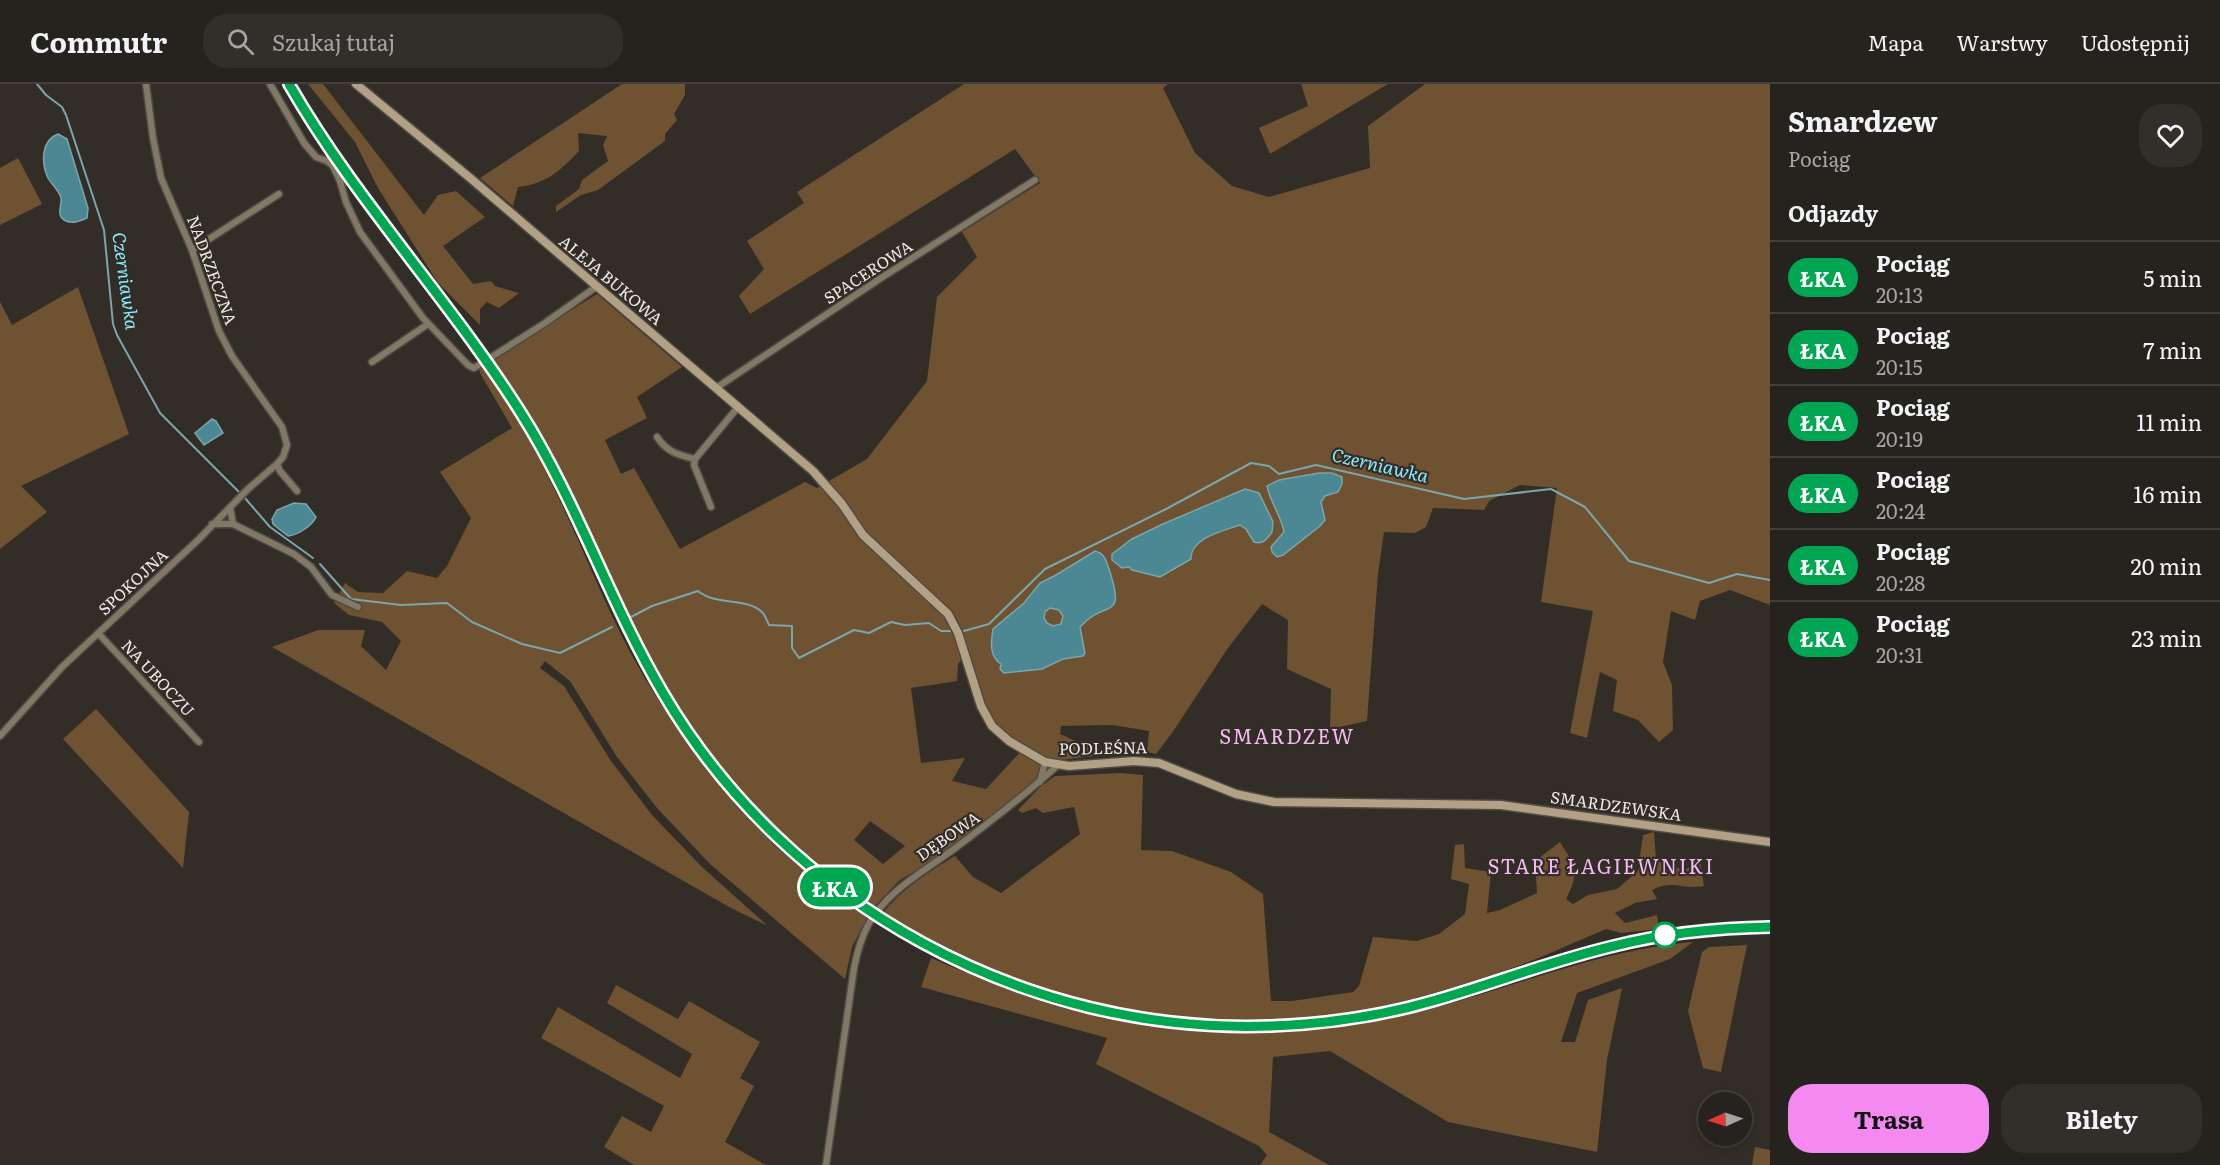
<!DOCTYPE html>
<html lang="pl">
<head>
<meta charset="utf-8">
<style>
  :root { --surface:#26221e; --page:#322f2b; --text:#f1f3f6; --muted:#a4a4a4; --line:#423f3c; --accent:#f389f1 }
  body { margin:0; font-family:Literata,serif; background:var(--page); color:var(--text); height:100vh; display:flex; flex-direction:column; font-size:22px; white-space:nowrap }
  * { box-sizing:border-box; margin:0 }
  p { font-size:20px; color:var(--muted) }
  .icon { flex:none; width:33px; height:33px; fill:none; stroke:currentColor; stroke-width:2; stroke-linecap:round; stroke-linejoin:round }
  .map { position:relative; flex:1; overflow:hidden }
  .drawer { display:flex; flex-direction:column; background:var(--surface); width:450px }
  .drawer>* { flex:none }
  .badge { padding:0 12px; border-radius:20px; font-size:21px; line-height:39px }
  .needle { width:39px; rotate:267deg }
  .fabs { position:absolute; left:1698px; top:1008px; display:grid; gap:12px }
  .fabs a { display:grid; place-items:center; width:54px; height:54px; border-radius:50%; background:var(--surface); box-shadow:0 3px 9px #0003,0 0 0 2px var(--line); font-size:30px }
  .map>.badge { position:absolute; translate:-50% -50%; box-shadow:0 0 0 3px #fff }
  h2 { padding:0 18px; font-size:22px; line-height:54px }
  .round { display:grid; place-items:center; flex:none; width:63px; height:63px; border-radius:24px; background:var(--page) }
  .overview { display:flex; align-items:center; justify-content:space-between; height:102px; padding:0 18px }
  h1 { font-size:28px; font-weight:700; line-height:45px }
  .cta { display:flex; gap:12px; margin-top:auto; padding:12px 18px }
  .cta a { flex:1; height:69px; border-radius:24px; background:var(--accent); color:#111; font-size:24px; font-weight:700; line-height:69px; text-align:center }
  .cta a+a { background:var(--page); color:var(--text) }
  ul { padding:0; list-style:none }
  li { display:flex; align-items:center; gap:18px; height:72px; padding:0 18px; border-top:2px solid var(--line) }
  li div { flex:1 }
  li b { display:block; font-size:22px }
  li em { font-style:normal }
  li .badge { min-width:66px; font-weight:700; text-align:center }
  header { display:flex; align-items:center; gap:36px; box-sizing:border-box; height:84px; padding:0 30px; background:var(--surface); border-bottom:2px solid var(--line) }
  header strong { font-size:28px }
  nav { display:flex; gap:33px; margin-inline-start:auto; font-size:21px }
  .search { width:420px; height:54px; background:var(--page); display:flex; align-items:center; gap:15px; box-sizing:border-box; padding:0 21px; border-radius:24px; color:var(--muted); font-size:22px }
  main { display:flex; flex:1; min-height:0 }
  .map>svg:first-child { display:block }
</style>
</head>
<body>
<header>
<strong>Commutr</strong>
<div class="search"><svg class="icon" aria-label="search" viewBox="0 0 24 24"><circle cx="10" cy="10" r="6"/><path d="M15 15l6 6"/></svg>Szukaj tutaj</div>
<nav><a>Mapa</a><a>Warstwy</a><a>Udostępnij</a></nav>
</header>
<main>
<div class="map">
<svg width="1770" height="1081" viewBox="0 0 1770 1081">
  <rect width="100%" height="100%" fill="#332d28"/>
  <path fill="#6e5231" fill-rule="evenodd" d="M308 0H323L424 131 438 111 456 107 485 133 443 162 473 200 491 197 495 202 519 209 499 224 487 218 480 225V241L438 199 378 104 355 58Z
    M622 0H685V11L674 30 677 36 665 50V57L598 106 581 111 556 128V122L579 105 582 96 608 77 603 61 607 52 578 49 579 67C560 87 546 100 518 103L513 122 480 94Z
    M964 0H1168L1163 4 1195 69 1232 102 1269 113 1370 84 1368 42 1425 0H1770V521L1730 506 1700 517 1695 536 1671 527 1663 578 1672 601 1673 646 1659 658 1638 636 1613 627 1617 596 1600 588 1587 654 1570 649 1593 527 1541 518 1557 404 1520 401 1489 417 1484 426 1433 424 1426 443 1415 449 1384 448 1378 490 1367 637 1330 645 1331 605 1287 585 1288 536 1262 520 1228 564 1172 649 1156 670 1147 668 1149 647 1112 641 1061 642 1060 650 1087 662 1119 669 1045 678 1040 698 956 763 900 796 873 824 820 785 746 715 699 656 656 590 561 390 492 276 597 210 682 283 637 313 647 334 605 356 621 390 634 384 680 465 805 398 817 404 867 375 927 297 937 213 977 173 962 148 1040 99 1015 65 750 230 739 212 764 185 747 157 804 119 797 108ZM965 571 992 642 1023 665 986 705 952 697 965 674 921 679 911 604 957 597 958 580ZM870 737 905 762 883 780 854 756Z
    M1301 0H1388L1270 70 1259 44 1308 22Z
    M18 74 42 120 0 141V84Z
    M78 203 129 350 21 402 47 428 0 465V218L12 241Z
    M484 282C508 319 531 356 550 396 583 462 608 533 646 596 683 656 726 716 778 764 806 789 836 812 867 834L852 863 845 895 710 780 657 724 617 673 570 597 545 577 540 584 564 602 611 677 652 731 702 783 768 842 731 824 272 563 318 546H365L361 562 386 586 401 557 382 538 349 531 334 519 345 499 358 508 383 509 407 487 437 494 447 482 471 434 440 388 512 344 480 289 479 285Z
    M96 625 189 728 183 784 63 655Z
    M1120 689 1143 691 1141 766 1172 767 1231 788 1263 810 1271 917H1292L1353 908 1359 902 1373 853 1417 857 1439 850 1465 830 1469 800 1451 795 1455 761 1464 760 1465 784 1491 788 1487 829 1500 826 1537 809 1535 777 1560 758C1576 783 1580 787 1566 815L1573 820 1588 811 1617 805 1638 787 1643 751 1654 748 1656 777 1684 786 1700 778 1704 802C1682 806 1674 795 1652 806L1657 815 1635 819 1615 829 1625 839 1657 831 1659 845 1621 849 1606 845C1577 857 1548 871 1518 882 1466 900 1405 919 1352 929 1259 948 1136 936 1046 908 988 891 932 862 882 830 902 805 927 789 955 772L973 793 1001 809 1080 750 1074 723 1043 729 1036 724 1022 729 1018 726 1040 703 1055 692Z
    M1693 858 1670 875 1577 909 1561 958H1575L1588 916 1622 904 1607 976 1597 1068 1448 1038 1330 967 1273 973 1269 1048 1329 1081H1260L1267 1071 1259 1062 1096 980 1107 954 921 903 931 874C967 889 1003 905 1041 917 1076 929 1114 935 1151 940 1247 952 1336 949 1430 925 1518 902 1600 866 1693 858Z
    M1747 861 1721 988 1703 984 1688 927 1702 868 1709 863Z
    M616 901 678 935 689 917 760 958 740 994 754 1002 725 1058 766 1081H634L604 1063 622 1032 651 1048 664 1022 541 954 558 923 680 994 692 970 607 919Z
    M1755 1063 1770 1066V1081H1752Z"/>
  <path fill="#4b8893" stroke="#7ca5ac" stroke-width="1.5" fill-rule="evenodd" d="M58 50 67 55 88 124 87 134C79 137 72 141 64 136 56 130 62 123 61 114 59 106 52 101 48 94 41 79 41 56 58 50Z
    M212 335 216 337 223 349 204 361 195 349Z
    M1319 389H1332L1342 393V400L1338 408 1325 412 1321 418 1325 436 1320 442 1283 471 1277 473 1272 468 1271 463 1284 448C1281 431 1270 418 1267 402L1279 396Z
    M1245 405 1259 409 1273 438 1272 448C1267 455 1263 461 1254 458L1246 445 1240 441C1223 447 1190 454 1191 475L1160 493 1132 486 1129 483 1122 484 1112 476V470L1132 455 1163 440Z
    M294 419 306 420 316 433C312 442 298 451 288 452L273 440 272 435 277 426Z
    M1095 467C1104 469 1106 476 1109 485 1127 539 1105 514 1080 543L1085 569 1083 572 1063 575 1042 585 1004 589 1000 585 1001 580C989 572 991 558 993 545L1024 519 1040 499 1056 491ZM1050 524 1059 526 1063 532 1061 540 1053 542 1047 539 1044 534 1045 528Z"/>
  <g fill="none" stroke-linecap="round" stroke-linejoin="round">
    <path stroke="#7ca5ac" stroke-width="2" d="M37 0 46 11 62 23 66 31 104 146 113 240 117 251 160 329 240 409
      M244 413 270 443 313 474
      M320 480 351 515 401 521 447 519 472 538 522 560 560 569 612 543
      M629 534 652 522 698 507C716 522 746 513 762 528 765 531 767 537 769 541L792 542V564L799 574 854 546 869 549 891 538 905 541 929 539 941 547H950
      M964 547 989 540 1045 485 1168 424 1251 379 1269 382 1279 390 1316 381 1464 415 1551 405 1585 423 1629 477 1709 499 1737 490 1770 496"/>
    <defs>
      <path id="street" d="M270 0 304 59 316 73 327 77 333 82 340 97 346 118 360 148 423 234 468 281 474 284 479 281 545 239 596 203
        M192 166 279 110
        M372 278 428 240
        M716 304 881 194 1035 96
        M657 353C667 368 678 371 695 375L738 323
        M695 375 694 381 711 423
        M277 380 280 387 297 407
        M230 423 233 440 294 470 311 483 332 511 358 523
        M212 440H233
        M98 549 199 658
        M0 652 62 583 198 456 248 405 277 380 283 373 287 361 282 343 232 272 219 247 192 166 161 94 153 54 146 0
        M1040 698 1045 678
        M826 1081 854 884C857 869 861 854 868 841 888 806 923 788 954 765 990 738 1025 711 1058 681"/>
      <path id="secondary" d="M356 0 469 93 813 387 842 420 863 451 948 530 958 549 981 622 992 642 1009 657 1045 678 1069 682 1134 677 1159 679 1236 710 1274 718 1501 721 1770 758"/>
    </defs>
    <use href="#street" stroke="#514b46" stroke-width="9"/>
    <use href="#secondary" stroke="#514b46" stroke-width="11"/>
    <use href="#street" stroke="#827866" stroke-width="6"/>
    <use href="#secondary" stroke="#b2a184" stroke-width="8"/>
    <path stroke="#cac7c3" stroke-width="2" stroke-dasharray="3 6" stroke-linecap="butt" d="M289 0C355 117 449 216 521 329 577 418 610 519 663 609 787 821 1026 951 1271 942 1326 940 1382 932 1436 916 1495 899 1554 876 1614 861 1665 849 1717 844 1770 843"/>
  </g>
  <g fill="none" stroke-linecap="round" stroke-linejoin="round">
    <defs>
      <path id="line" d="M289 0C356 117 450 216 521 329 577 418 610 519 663 609 787 821 1026 951 1271 942 1326 940 1382 932 1436 916 1495 899 1554 876 1614 862 1665 849 1717 844 1770 843"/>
    </defs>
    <use href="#line" stroke="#fff" stroke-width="14"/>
    <use href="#line" stroke="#00a651" stroke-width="9"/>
  </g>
  <circle fill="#fff" stroke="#00a651" stroke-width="3" cx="1665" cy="851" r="12"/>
  <g text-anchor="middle" stroke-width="4.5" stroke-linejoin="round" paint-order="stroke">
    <g font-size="16" fill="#edeae6" stroke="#332d28">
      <text transform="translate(212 186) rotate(70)" y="6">NADRZECZNA</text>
      <text transform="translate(868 188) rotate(-33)" y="6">SPACEROWA</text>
      <text transform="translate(611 196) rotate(40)" y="6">ALEJA BUKOWA</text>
      <text transform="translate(133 498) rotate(-43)" y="6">SPOKOJNA</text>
      <text transform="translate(158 594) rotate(47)" y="6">NA UBOCZU</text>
      <text transform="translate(1103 664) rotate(-1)" y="6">PODLEŚNA</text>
      <text transform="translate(1616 722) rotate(8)" y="6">SMARDZEWSKA</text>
      <text transform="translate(948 752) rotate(-35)" y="6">DĘBOWA</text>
    </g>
    <g font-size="18" font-style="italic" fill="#8aecfe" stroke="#332d28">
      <text transform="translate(125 197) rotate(82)" y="6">Czerniawka</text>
      <text transform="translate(1380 382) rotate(13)" y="6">Czerniawka</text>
    </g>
    <g font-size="20" letter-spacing="1.5" fill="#f4b9f1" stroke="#332d28">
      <text x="1287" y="660">SMARDZEW</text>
      <text x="1601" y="790">STARE ŁAGIEWNIKI</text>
    </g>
  </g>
</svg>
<div class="fabs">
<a><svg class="needle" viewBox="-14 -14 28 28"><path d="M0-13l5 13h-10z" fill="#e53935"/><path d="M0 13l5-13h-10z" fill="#a4a4a4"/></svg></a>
</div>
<b class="badge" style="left:835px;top:803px;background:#00a651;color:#fff">ŁKA</b>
</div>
<section class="drawer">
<div class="overview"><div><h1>Smardzew</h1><p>Pociąg</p></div><a class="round"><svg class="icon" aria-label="heart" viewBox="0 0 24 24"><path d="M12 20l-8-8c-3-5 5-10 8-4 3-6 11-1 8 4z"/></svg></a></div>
<h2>Odjazdy</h2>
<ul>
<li><span class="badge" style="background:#00a651;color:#fff">ŁKA</span><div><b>Pociąg</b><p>20:13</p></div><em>5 min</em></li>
<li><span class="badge" style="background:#00a651;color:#fff">ŁKA</span><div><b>Pociąg</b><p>20:15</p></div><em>7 min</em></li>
<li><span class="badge" style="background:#00a651;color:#fff">ŁKA</span><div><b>Pociąg</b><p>20:19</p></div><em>11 min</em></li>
<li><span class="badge" style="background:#00a651;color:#fff">ŁKA</span><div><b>Pociąg</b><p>20:24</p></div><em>16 min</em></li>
<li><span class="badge" style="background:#00a651;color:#fff">ŁKA</span><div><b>Pociąg</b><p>20:28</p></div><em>20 min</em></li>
<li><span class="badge" style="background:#00a651;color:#fff">ŁKA</span><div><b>Pociąg</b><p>20:31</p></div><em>23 min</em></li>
</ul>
<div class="cta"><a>Trasa</a><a>Bilety</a></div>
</section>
</main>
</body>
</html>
